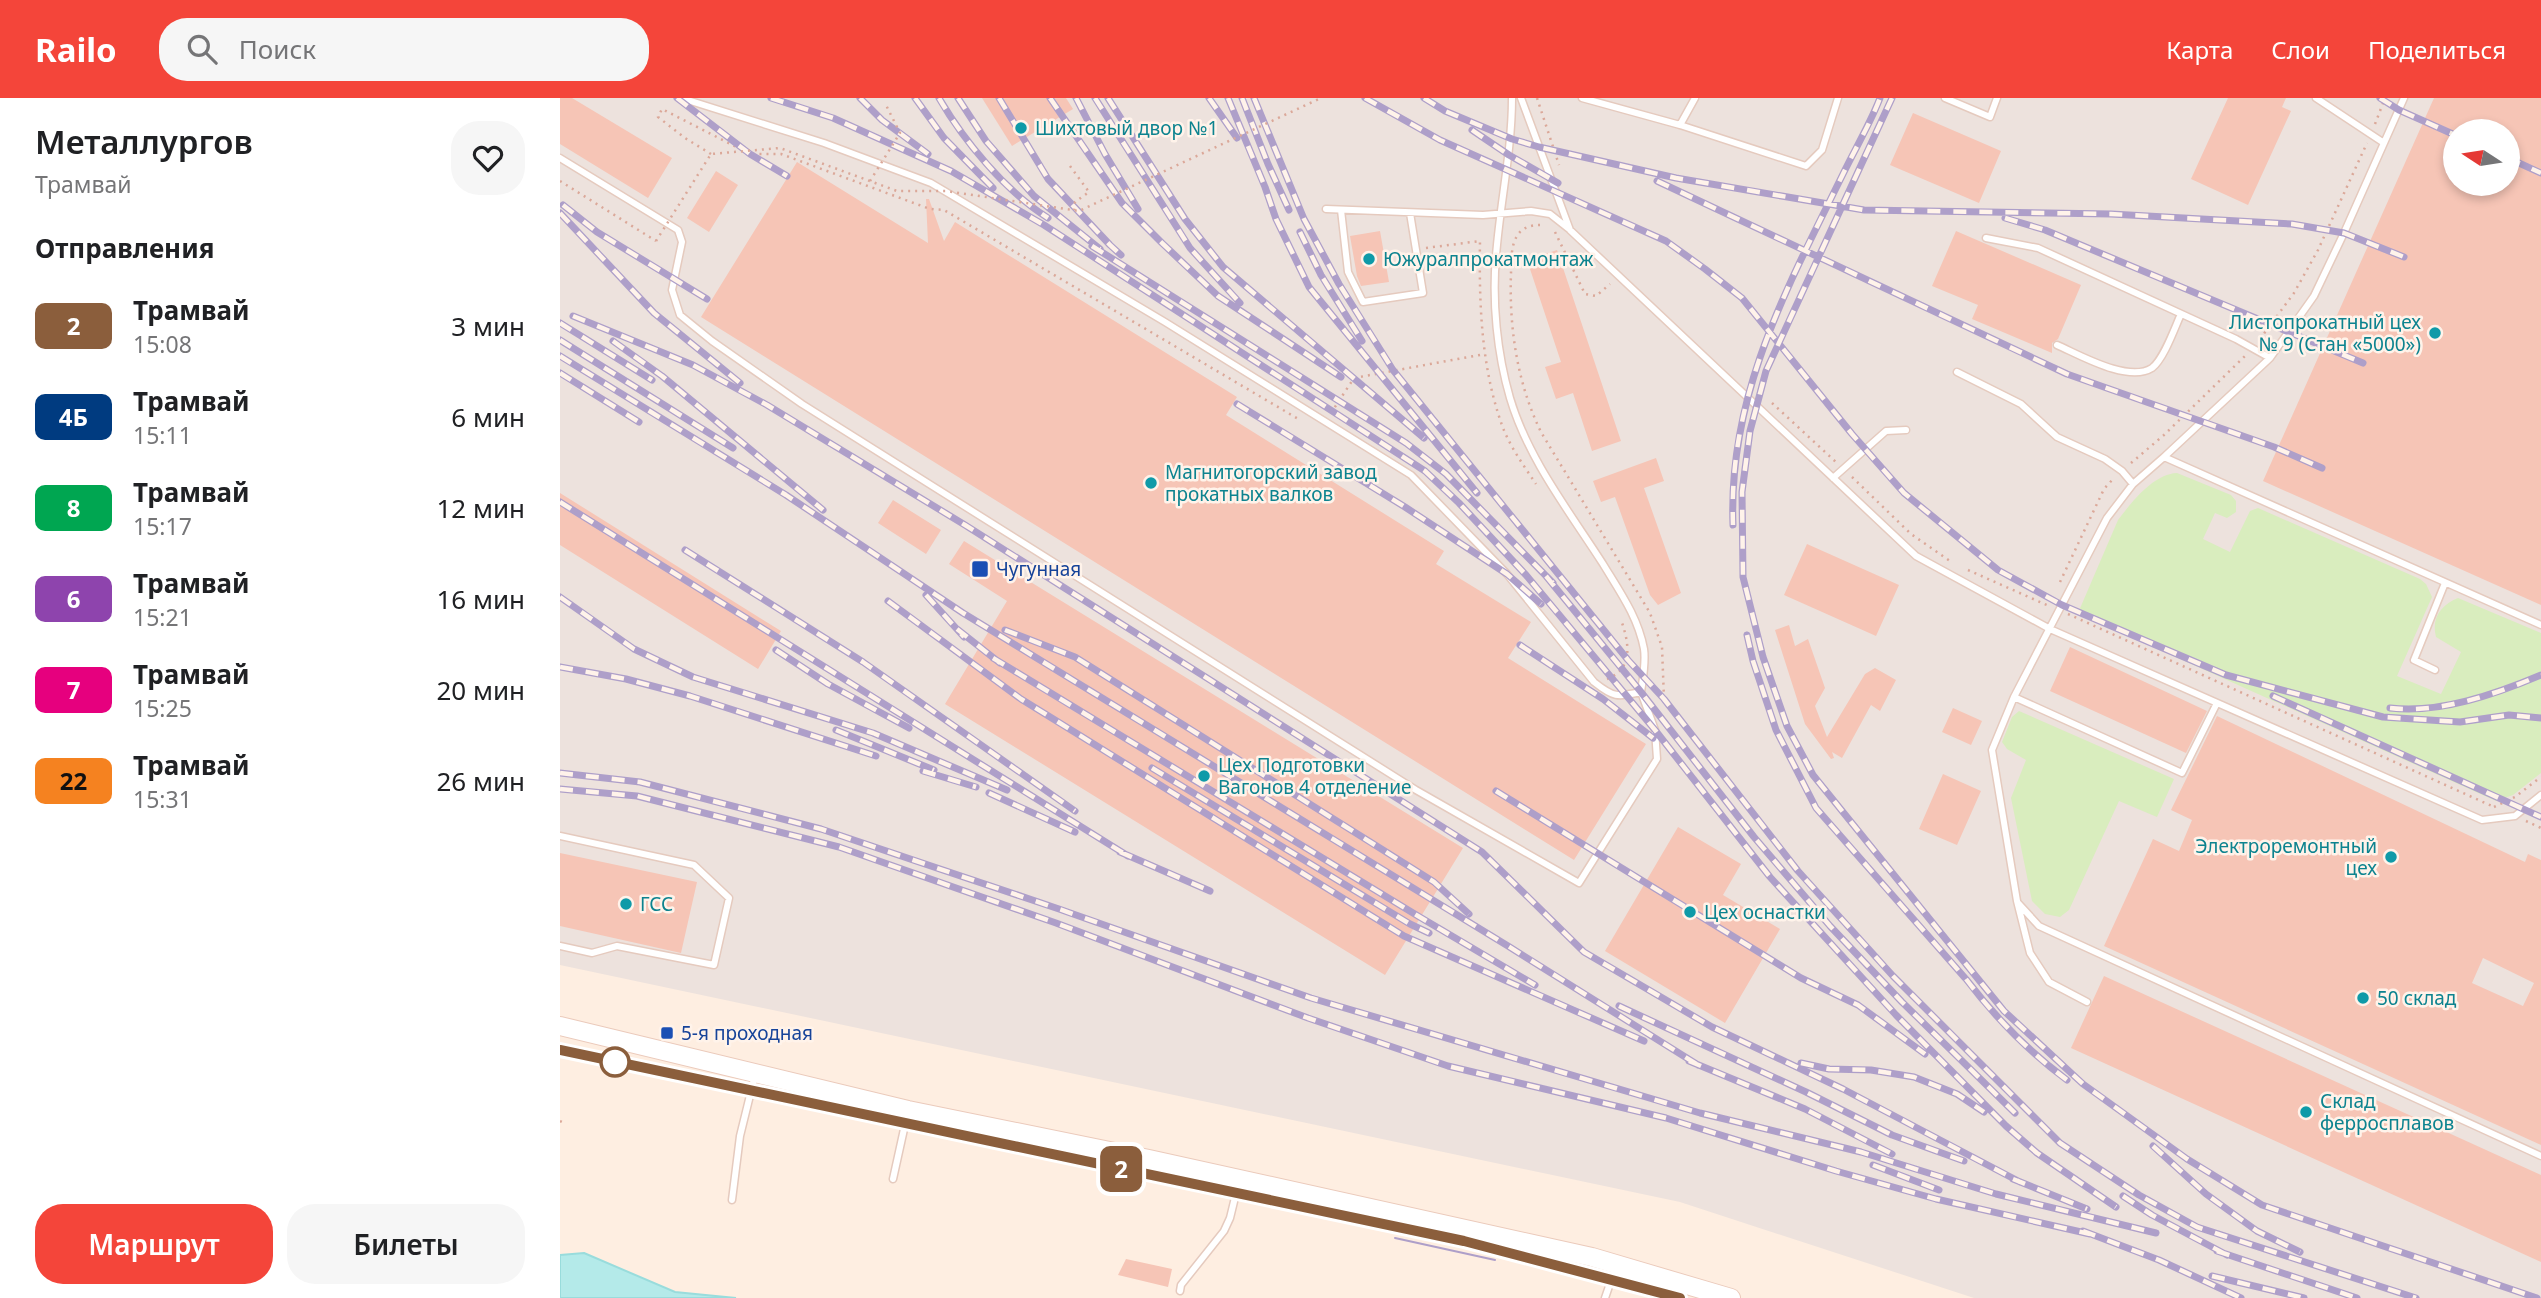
<!DOCTYPE html>
<html lang="ru">
<head>
<meta charset="utf-8">
<style>
  :root { --surface:#fff; --page:#f6f6f6; --text:#202124; --muted:#757577; --accent:#f4453a }
  body { margin:0; font-family:"Noto Sans",sans-serif; background:var(--page); color:var(--text); height:100vh; display:flex; flex-direction:column; font-size:26px; white-space:nowrap }
  * { box-sizing:border-box; margin:0 }
  p { font-size:23px; color:var(--muted) }
  .icon { flex:none; width:38px; height:38px; fill:none; stroke:currentColor; stroke-width:2; stroke-linecap:round; stroke-linejoin:round }
  .map { position:relative; flex:1; overflow:hidden }
  .drawer { display:flex; flex-direction:column; background:var(--surface); width:560px }
  .drawer>* { flex:none }
  .badge { padding:0 14px; border-radius:10px; font-size:24px; line-height:46px }
  .needle { width:46px; rotate:282deg }
  .tools { position:absolute; left:1883px; top:21px; display:grid; gap:14px }
  .tools a { display:grid; place-items:center; width:77px; height:77px; border-radius:50%; background:var(--surface); box-shadow:0 4px 10px #0003; font-size:35px }
  .map>.badge { position:absolute; translate:-50% -50%; box-shadow:0 0 0 4px #fff }
  h2 { padding:0 35px; font-size:26px; line-height:63px }
  .round { display:grid; place-items:center; flex:none; width:74px; height:74px; border-radius:28px; background:var(--page) }
  .summary { display:flex; align-items:center; justify-content:space-between; height:119px; padding:0 35px }
  h1 { font-size:33px; font-weight:600; line-height:52px }
  .action { display:flex; gap:14px; margin-top:auto; padding:14px 35px }
  .action a { flex:1; height:80px; border-radius:28px; background:var(--accent); color:#fff; font-size:28px; font-weight:600; line-height:80px; text-align:center }
  .action a+a { background:var(--page); color:var(--text) }
  ul { padding:0; list-style:none }
  li { display:flex; align-items:center; gap:21px; height:91px; padding:0 35px }
  li div { flex:1 }
  li b { display:block; font-size:26px }
  li em { font-style:normal }
  li .badge { min-width:77px; font-weight:700; text-align:center }
  header { display:flex; align-items:center; gap:42px; box-sizing:border-box; height:98px; padding:0 35px; background:var(--accent); color:#fff }
  header strong { font-size:33px }
  nav { display:flex; gap:38px; margin-inline-start:auto; font-size:24px }
  .search { width:490px; height:63px; background:var(--page); display:flex; align-items:center; gap:18px; box-sizing:border-box; padding:0 24px; border-radius:28px; color:var(--muted); font-size:26px }
  main { display:flex; flex:1; min-height:0 }
  .map>svg:first-child { display:block }
</style>
</head>
<body>
<header>
<strong>Railo</strong>
<div class="search"><svg class="icon" aria-label="search" viewBox="0 0 24 24"><circle cx="10" cy="10" r="6"/><path d="M15 15l6 6"/></svg>Поиск</div>
<nav><a>Карта</a><a>Слои</a><a>Поделиться</a></nav>
</header>
<main>
<section class="drawer">
<div class="summary"><div><h1>Металлургов</h1><p>Трамвай</p></div><a class="round"><svg class="icon" aria-label="heart" viewBox="0 0 24 24"><path d="M12 20l-8-8c-3-5 5-10 8-4 3-6 11-1 8 4z"/></svg></a></div>
<h2>Отправления</h2>
<ul>
<li><span class="badge" style="background:#8b5e3c;color:#fff">2</span><div><b>Трамвай</b><p>15:08</p></div><em>3 мин</em></li>
<li><span class="badge" style="background:#003b80;color:#fff">4Б</span><div><b>Трамвай</b><p>15:11</p></div><em>6 мин</em></li>
<li><span class="badge" style="background:#00a651;color:#fff">8</span><div><b>Трамвай</b><p>15:17</p></div><em>12 мин</em></li>
<li><span class="badge" style="background:#8e44ad;color:#fff">6</span><div><b>Трамвай</b><p>15:21</p></div><em>16 мин</em></li>
<li><span class="badge" style="background:#e6007e;color:#fff">7</span><div><b>Трамвай</b><p>15:25</p></div><em>20 мин</em></li>
<li><span class="badge" style="background:#f58220;color:#111">22</span><div><b>Трамвай</b><p>15:31</p></div><em>26 мин</em></li>
</ul>
<div class="action"><a>Маршрут</a><a>Билеты</a></div>
</section>
<div class="map">
<svg width="1981" height="1200" viewBox="0 0 1981 1200">
  <rect width="100%" height="100%" fill="#feeee1"/>
  <path fill="#ede2dd" fill-rule="evenodd" d="M0 0H1981V1200H1414L1120 1104 0 867ZM1895 33H1948V86H1895Z"/>
  <path fill="#d9edbe" d="M1617 375 1671 397 1676 403V414L1667 420 1655 415 1643 441 1670 454 1690 413 1698 410 1860 481 1866 486 1872 499 1837 578 1881 596 1901 554 1876 539C1871 520 1881 507 1898 500L1981 535V675L1953 697 1936 703 1518 515 1558 422C1571 405 1593 376 1617 375Z
    M1459 613 1614 681 1597 719 1559 703 1509 812 1500 819 1485 816 1472 803 1451 700 1466 662 1447 651 1442 644 1452 619Z"/>
  <path fill="#b4eae9" stroke="#99dcdc" stroke-width="2" d="M24 1155 115 1194 176 1200H0V1157Z"/>
  <path fill="#f6c5b6" fill-rule="evenodd" d="M0 0H12L112 60 88 100 0 46Z
    M422 0H506L513 11 452 48Z
    M1668 0H1726L1722 9 1731 13 1688 107 1631 81Z
    M1874 0H1981V507L1703 383ZM1895 33H1948V86H1895Z
    M1353 15 1441 53 1419 105 1330 67Z
    M237 64 368 145 366 101H369L384 143 395 124 677 299 666 317 884 453 876 466 971 524 948 560 1086 646 1014 762 141 219Z
    M156 73 178 87 149 134 127 120Z
    M820 133 829 184 801 188 797 178 790 138Z
    M1396 133 1521 187 1498 241 1492 245V255L1412 221 1418 207 1372 188Z
    M997 152 1061 343 1032 353 1013 295 996 301 985 269 1001 264 967 162Z
    M1096 360 1104 383 1084 390 1121 495 1098 507 1090 497 1055 399 1041 404 1033 383Z
    M0 395 221 533 198 571 0 447Z
    M333 402 381 432 366 456 318 425Z
    M404 443 903 750 825 877 385 606 447 503 389 466Z
    M1247 446 1339 487 1316 538 1224 497Z
    M1229 527 1235 548 1248 541 1265 590 1255 608 1267 639 1305 576 1315 570 1336 582 1320 613 1311 607 1282 660 1272 654 1274 660 1271 661 1245 626 1215 532Z
    M1510 549 1647 613 1626 655 1490 593Z
    M1393 610 1422 623 1411 647 1382 634Z
    M1657 618 1965 764 1968 756 1981 762V1047L1544 848 1593 741 1619 753 1632 722 1611 712ZM1923 860 1974 885 1963 908 1912 885Z
    M1383 676 1421 693 1397 747 1359 731Z
    M1118 729 1181 766 1163 797 1220 831 1165 925 1045 853Z
    M0 755 137 784 121 855 0 828Z
    M1544 878 1981 1077V1164L1511 950Z
    M566 1161 612 1171 608 1189 558 1177Z"/>
  <g fill="none" stroke-linecap="round" stroke-linejoin="round">
    <defs>
      <path id="service" d="M121 0 264 45 371 85 605 224 851 377 947 476 1034 584C1054 600 1057 599 1081 594 1083 580 1086 564 1084 551 1078 519 1060 494 1043 466 1009 413 968 361 950 300 937 255 932 204 936 158 940 105 952 53 952 0
        M961 0 1010 132 1356 458 1490 531 1922 722 1955 718 1981 697
        M1022 0 1120 27 1246 68 1262 52 1278 0
        M1385 0 1430 19 1437 0
        M1756 0 1824 45
        M1844 0 1784 135 1754 198 1710 260 1604 359 1981 527
        M1120 27 1135 0
        M0 60 118 132 122 144 112 192 120 217 152 243 242 306 856 692 1019 785 1097 661 1095 632 1081 594
        M766 111 923 117 971 113 990 116 1009 131
        M781 112 788 174 803 204 863 195 850 115
        M1426 140 1478 150 1676 241 1710 260
        M1497 247C1520 257 1568 285 1592 270 1604 261 1615 229 1621 216
        M1397 274 1461 306 1497 339 1545 361 1562 373 1573 386
        M1273 380 1326 333 1346 332
        M1875 572 1854 562 1885 485
        M1454 599 1622 675 1657 605
        M0 738 134 767 169 800 154 867 57 848 32 855 0 848
        M1458 805 1479 828 1981 1058
        M1527 904 1489 884 1470 855 1457 803 1432 652 1454 599 1547 420 1573 386 1604 359
        M333 1081 348 1013
        M172 1102 180 1038 195 977
        M620 1193 621 1187 664 1133 670 1120 679 1083
        M1045 1200 1056 1168"/>
      <path id="secondary" d="M0 928 348 1012 589 1061 1032 1159 1171 1200"/>
    </defs>
    <use href="#service" stroke="#e5cabe" stroke-width="9"/>
    <use href="#secondary" stroke="#ebcabb" stroke-width="20"/>
    <path stroke="#dba899" stroke-width="2.5" stroke-dasharray="2 5" stroke-linecap="butt" d="M977 0 999 67
      M1815 26 1825 0
      M151 56 125 40 98 19 102 11 190 56H221L370 111 384 112 740 322
      M0 83 96 143
      M980 127C972 127 962 129 957 138 951 147 951 164 951 175 949 229 957 285 981 334L1090 515 1102 549 1104 601
      M995 134 1025 196 1036 198 1050 186
      M866 150 920 143C919 206 921 270 943 330 951 350 964 368 976 386
      M1700 241 1734 195 1758 152 1807 45
      M1212 305 1277 365
      M771 315 794 280 925 256
      M1571 365 1604 337 1686 257
      M1292 379 1351 436 1390 463
      M1408 472 1489 508
      M1500 484 1544 391 1553 381
      M1508 516 1934 709
      M1047 581C1074 571 1069 544 1061 522
      M1934 709 1955 699 1981 679
      M1966 723 1981 730
      M0 1023 2 1024"/>
    <use href="#service" stroke="#fff" stroke-width="6"/>
    <use href="#secondary" stroke="#fff" stroke-width="18"/>
    <path stroke="#ae9fc9" stroke-width="2" d="M0 952 904 1144 1120 1200
      M835 1140 935 1162"/>
    <defs>
      <path id="rail" d="M117 0 190 56 227 78
        M211 0 273 20 391 73 484 127 865 373 899 405 966 477 1095 632 1210 779 1336 917 1446 1028 1477 1055 1556 1109
        M300 0 322 22 368 56
        M355 0 384 40 433 90
        M379 0C404 43 445 93 488 120
        M398 0 426 43 474 98 540 151
        M439 0 488 81 550 147 561 157
        M490 0 562 105 602 145 658 198 781 279
        M516 0 545 56 578 111
        M535 0 630 150 680 205
        M548 0 625 121 663 169 864 340
        M649 0 677 40
        M668 0 705 89 716 121 749 189 917 395
        M682 0 708 66 729 112
        M694 0 744 121 779 186 833 272 1068 562 1104 601 1238 773 1333 878 1500 1045 1579 1097 1637 1129 1856 1200
        M805 0 880 42 1106 143 1145 171 1182 200 1292 336 1344 395 1438 472 1502 507 1666 577 1823 619 1900 624 1949 617 1981 620
        M864 0 885 13 952 41 979 49 1116 80 1304 112 1551 116 1732 126 1784 135 1844 159
        M1332 0 1206 273 1190 333 1182 394 1183 479 1203 559 1227 628 1253 677 1444 913 1523 986 1627 1061 1702 1107 1977 1200
        M1820 0 1839 12 1895 37
        M912 32 949 57 998 85
        M1948 60 1981 75
        M1097 83 1507 276 1714 349 1762 370
        M3 107 37 134 147 201
        M0 115 94 215 180 285
        M1445 120 1485 132 1803 265
        M740 134 761 177 802 243
        M532 148 846 345 886 376 993 485
        M13 218 133 267 207 307 405 427 922 754 1024 854 1152 929 1283 991 1460 1084
        M0 225 92 282
        M0 242 173 350
        M53 243 102 278 263 412
        M0 258 226 397 403 515 948 848 1138 967
        M0 275 79 324
        M677 306 845 409 947 476 981 506
        M0 404 568 758
        M1173 427C1168 296 1227 190 1283 76 1295 51 1310 26 1320 0
        M125 452 303 564 515 713
        M986 478 1081 594 1194 739 1270 828 1342 904 1455 1015
        M366 497 404 539
        M0 499 74 551 133 579 313 635 447 692
        M328 503 461 601 844 838 1084 943
        M397 531 440 565
        M445 532 515 559 874 784 909 816
        M1187 537 1193 563 1216 632 1256 710 1405 880
        M960 547 1043 601 1093 640
        M216 552 268 586 349 630
        M433 560 858 818 975 887
        M0 569 66 581 130 598 316 658
        M1713 598 1981 719
        M1830 610C1879 616 1936 596 1981 577
        M276 632 374 672
        M592 670 850 826 869 835
        M363 673 416 689
        M0 675 80 684 261 731 499 811 751 900 1140 1015 1301 1054 1436 1096 1596 1135
        M0 691 77 698 279 749 496 825 748 920 888 968 1106 1020 1276 1073 1376 1101 1530 1136
        M936 693 1241 880 1298 907 1365 956
        M429 695 515 734
        M560 754 650 793
        M1406 881C1435 919 1468 953 1507 982
        M1059 908 1246 994 1332 1037 1404 1063
        M1129 963 1245 1011 1332 1056
        M1241 965 1269 971 1311 972 1354 979 1397 996 1424 1014
        M1593 1048 1646 1096 1697 1133 1740 1154
        M1313 1067 1379 1092
        M1453 1081 1527 1111
        M1563 1098 1592 1117 1667 1157
        M1523 1133 1599 1162 1681 1200
        M1657 1153 1797 1200
        M1652 1178 1744 1200"/>
    </defs>
    <use href="#rail" stroke="#ae9fc9" stroke-width="7"/>
    <use href="#rail" stroke="#fff3ea" stroke-width="4.5" stroke-dasharray="13" stroke-linecap="butt"/>
    <path stroke="#dba899" stroke-width="2.5" stroke-dasharray="2 5" stroke-linecap="butt" d="M510 68 529 94 515 104 514 112
      M310 83 340 35 326 7
      M96 143 151 56 220 50 337 93H386L519 113 761 0"/>
  </g>
  <g fill="none" stroke-linecap="round" stroke-linejoin="round">
    <defs>
      <path id="line" d="M0 952 904 1143 1120 1200"/>
    </defs>
    <use href="#line" stroke="#fff" stroke-width="16"/>
    <use href="#line" stroke="#8b5e3c" stroke-width="10"/>
  </g>
  <g fill="#0f9aa8" stroke="#fff3ea" stroke-width="2.5">
    <circle cx="461" cy="30" r="7"/>
    <circle cx="809" cy="161" r="7"/>
    <circle cx="1875" cy="235" r="7"/>
    <circle cx="591" cy="385" r="7"/>
    <circle cx="644" cy="678" r="7"/>
    <circle cx="1831" cy="759" r="7"/>
    <circle cx="66" cy="806" r="7"/>
    <circle cx="1130" cy="814" r="7"/>
    <circle cx="1803" cy="900" r="7"/>
    <circle cx="1746" cy="1014" r="7"/>
  </g>
  <g fill="#1a4fb4" stroke="#fff3ea" stroke-width="2.5">
    <rect x="411" y="462" width="18" height="18" rx="3.5"/>
    <rect x="100" y="928" width="14" height="14" rx="3.5"/>
  </g>
  <circle fill="#fff" stroke="#8b5e3c" stroke-width="3.5" cx="55" cy="964" r="14"/>
  <g text-anchor="middle" stroke-width="5" stroke-linejoin="round" paint-order="stroke">
    <g font-size="19" fill="#0d838f" stroke="#fff3ea" text-anchor="start">
      <text x="475" y="37">Шихтовый двор №1</text>
      <text x="823" y="168">Южуралпрокатмонтаж</text>
      <text x="1861" y="231" text-anchor="end">Листопрокатный цех<tspan x="1861" dy="22">№ 9 (Стан «5000»)</tspan></text>
      <text x="605" y="381">Магнитогорский завод<tspan x="605" dy="22">прокатных валков</tspan></text>
      <text x="658" y="674">Цех Подготовки<tspan x="658" dy="22">Вагонов 4 отделение</tspan></text>
      <text x="1817" y="755" text-anchor="end">Электроремонтный<tspan x="1817" dy="22">цех</tspan></text>
      <text x="80" y="813">ГСС</text>
      <text x="1144" y="821">Цех оснастки</text>
      <text x="1817" y="907">50 склад</text>
      <text x="1760" y="1010">Склад<tspan x="1760" dy="22">ферросплавов</tspan></text>
    </g>
    <g font-size="19" fill="#164399" stroke="#fff3ea" text-anchor="start">
      <text x="436" y="478">Чугунная</text>
      <text x="121" y="942">5-я проходная</text>
    </g>
  </g>
</svg>
<div class="tools">
<a><svg class="needle" viewBox="-14 -14 28 28"><path d="M0-13l5 13h-10z" fill="#e53935"/><path d="M0 13l5-13h-10z" fill="#757577"/></svg></a>
</div>
<b class="badge" style="left:561px;top:1071px;background:#8b5e3c;color:#fff">2</b>
</div>
</main>
</body>
</html>
